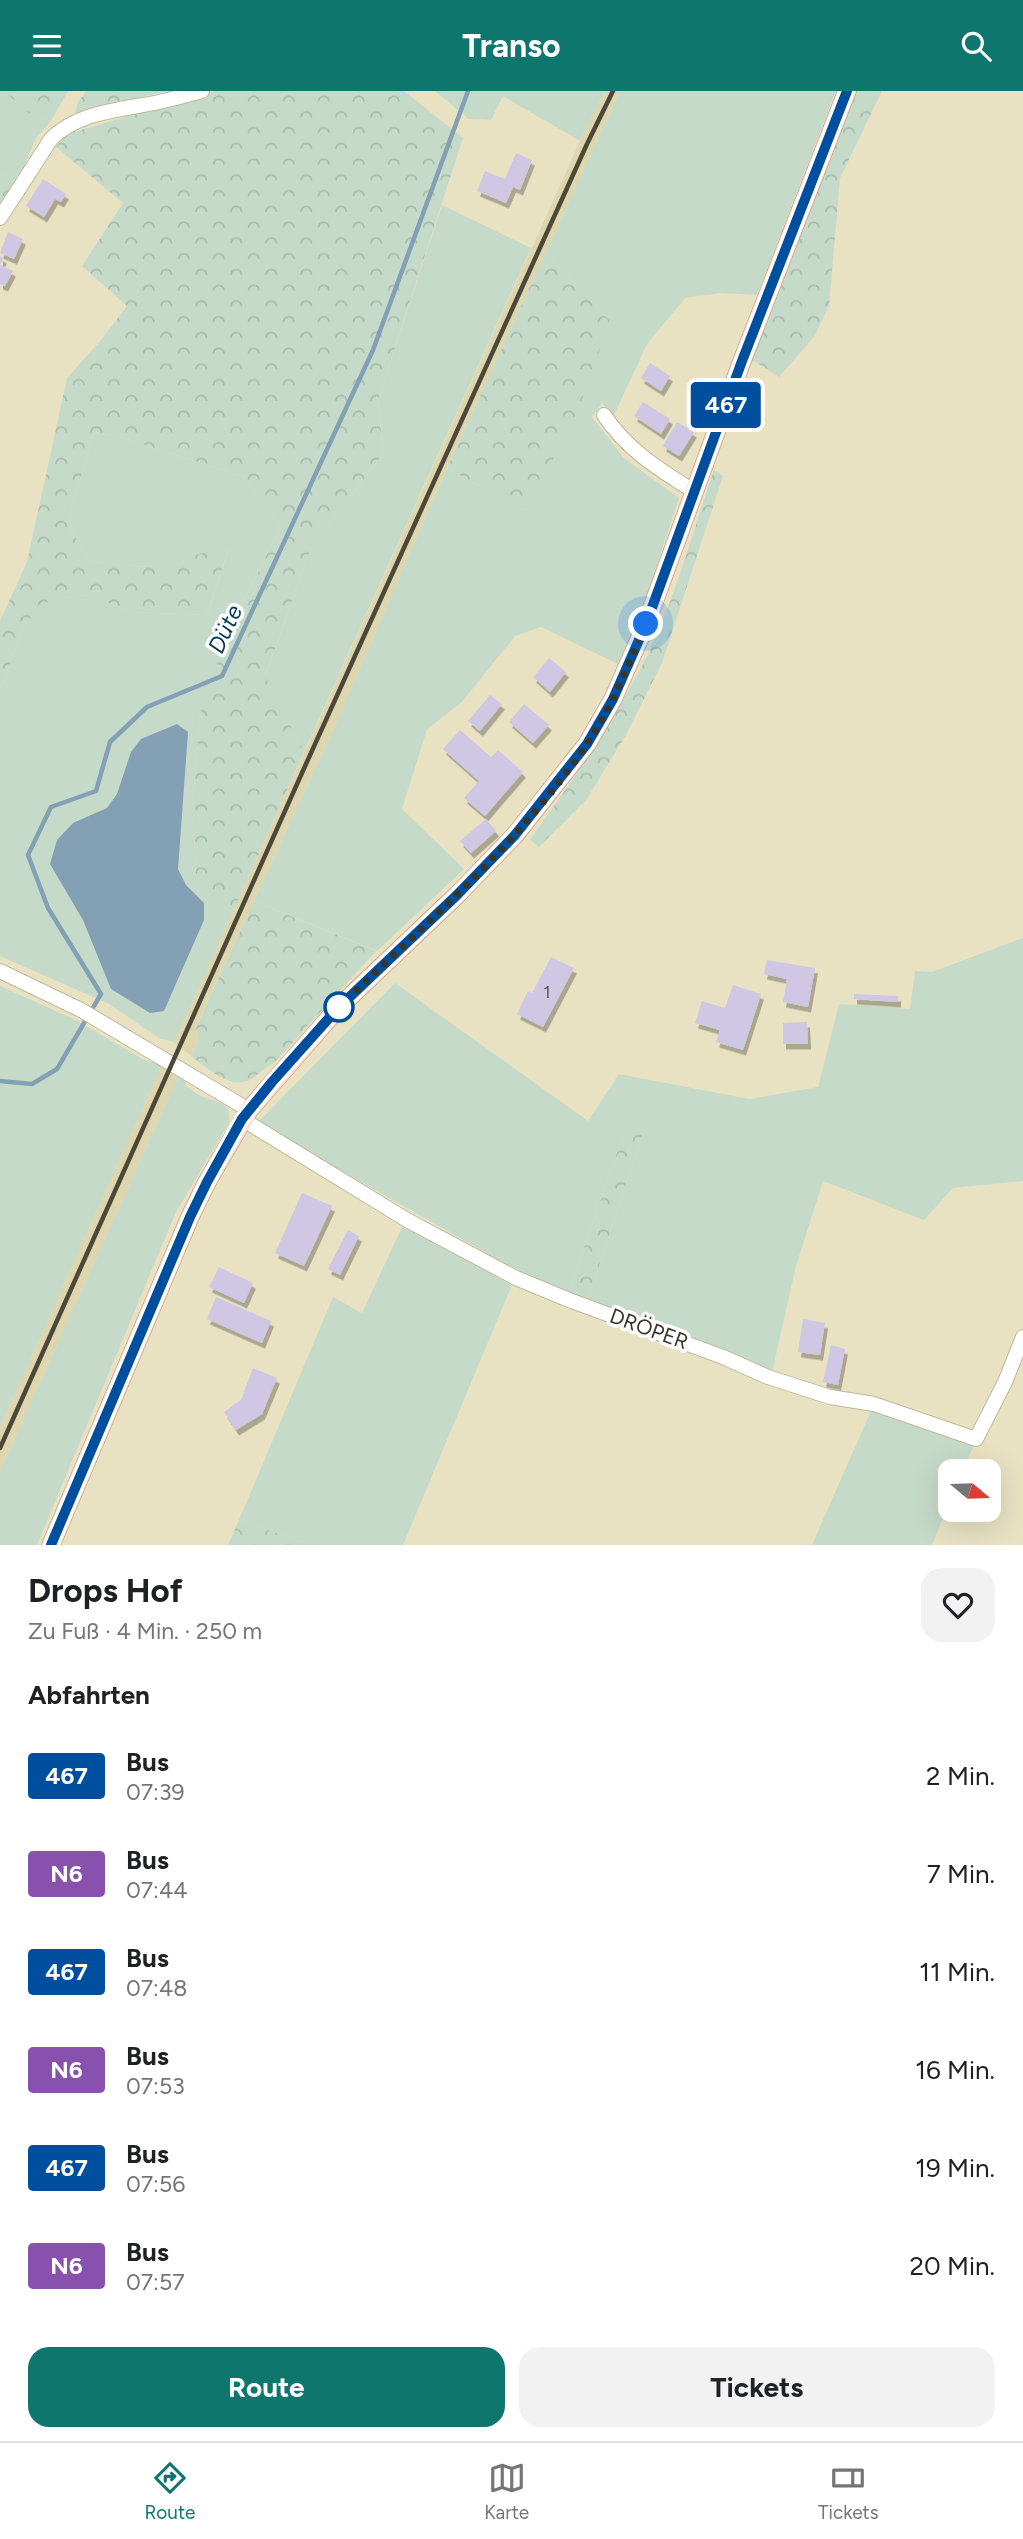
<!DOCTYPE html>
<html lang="de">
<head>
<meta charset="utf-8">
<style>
  :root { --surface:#fff; --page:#f2f2f2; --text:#202124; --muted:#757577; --line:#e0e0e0; --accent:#0f766e }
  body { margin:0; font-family:Figtree,sans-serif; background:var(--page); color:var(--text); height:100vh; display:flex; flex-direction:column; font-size:26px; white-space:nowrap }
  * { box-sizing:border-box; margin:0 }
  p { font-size:23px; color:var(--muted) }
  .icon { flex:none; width:38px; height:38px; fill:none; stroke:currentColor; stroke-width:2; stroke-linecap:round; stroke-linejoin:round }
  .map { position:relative; height:1454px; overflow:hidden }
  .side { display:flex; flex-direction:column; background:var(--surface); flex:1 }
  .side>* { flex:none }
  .badge { padding:0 14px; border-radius:5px; font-size:24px; line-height:46px }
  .needle { width:46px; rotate:109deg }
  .controls { position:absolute; left:938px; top:1368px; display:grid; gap:14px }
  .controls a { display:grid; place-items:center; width:63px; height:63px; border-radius:14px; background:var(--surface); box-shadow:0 7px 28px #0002; font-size:35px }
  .you { position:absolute; width:35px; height:35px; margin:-18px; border:5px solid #fff; border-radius:50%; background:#1a73e8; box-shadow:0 0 0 10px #1a73e833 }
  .map>.badge { position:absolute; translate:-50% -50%; box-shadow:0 0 0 4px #fff }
  h2 { padding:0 28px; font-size:26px; line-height:63px }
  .round { display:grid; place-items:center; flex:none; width:74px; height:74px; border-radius:21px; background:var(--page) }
  .overview { display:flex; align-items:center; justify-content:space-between; height:119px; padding:0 28px }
  h1 { font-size:33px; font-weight:700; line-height:52px }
  .button { display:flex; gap:14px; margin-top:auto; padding:14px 28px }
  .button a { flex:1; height:80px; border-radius:21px; background:var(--accent); color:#fff; font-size:28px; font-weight:700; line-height:80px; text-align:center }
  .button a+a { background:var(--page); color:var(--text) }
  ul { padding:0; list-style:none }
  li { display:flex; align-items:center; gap:21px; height:98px; padding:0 28px }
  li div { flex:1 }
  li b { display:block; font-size:26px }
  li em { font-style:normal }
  li .badge { min-width:77px; font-weight:700; text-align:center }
  header { display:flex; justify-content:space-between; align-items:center; height:91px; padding:0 28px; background:var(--accent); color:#fff; font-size:32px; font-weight:700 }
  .tabs { display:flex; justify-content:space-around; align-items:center; height:98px; border-top:2px solid var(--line); background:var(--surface); font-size:19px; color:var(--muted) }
  .tabs a { display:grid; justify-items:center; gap:4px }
  .tabs .selected { color:var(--accent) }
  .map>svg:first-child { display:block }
</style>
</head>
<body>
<header><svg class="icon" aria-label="menu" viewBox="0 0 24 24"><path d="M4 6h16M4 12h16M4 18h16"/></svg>Transo<svg class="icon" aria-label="search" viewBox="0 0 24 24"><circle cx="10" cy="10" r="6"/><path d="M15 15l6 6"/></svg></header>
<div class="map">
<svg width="1023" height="1454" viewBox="0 0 1023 1454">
  <defs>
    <pattern id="forest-crowns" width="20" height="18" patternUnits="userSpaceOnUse" patternTransform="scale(1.75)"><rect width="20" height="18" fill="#c6dac9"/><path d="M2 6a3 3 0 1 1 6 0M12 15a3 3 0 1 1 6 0" fill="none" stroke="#abbcad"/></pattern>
    <filter id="shadow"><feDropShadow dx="3" dy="5.5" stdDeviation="0" flood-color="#0004"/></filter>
  </defs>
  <rect width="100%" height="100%" fill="#e8e2c3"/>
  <path fill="#ddd6af" d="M605 0H620L447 377 340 624 196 935 199 948 191 965 174 951 580 50Z
    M162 974 179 984 0 1381V1336Z"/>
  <path fill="#c6dac9" d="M0 0H4L27 21 51 30 36 47 18 89 0 83Z
    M435 0H605L580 50 503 5 491 29 469 28Z
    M620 0H836L757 204 720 202 685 207 647 253 613 326 602 312 592 326 624 367 679 407 639 528 618 573 541 536 515 545 461 612 427 638 402 718 464 778 377 860 254 810 340 624 447 377 525 420 610 230 546 161Z
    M442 114 531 157 304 661 265 586 311 457 383 363 378 309Z
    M94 341 117 345 244 386 281 436 227 543 200 624 193 710 196 786 232 823 174 951 159 947 109 913 0 865V599L26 531 50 508 87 504 132 521 207 524 229 457 144 476 89 470 67 433Z
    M1023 847V1090L953 1097 924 1129 823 1090 796 1175 772 1281 669 1238 588 1208 643 1042H624L568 1202 513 1177 257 1032 395 892 588 1030 619 983 749 1008 818 996 839 913 910 918 915 880 932 881Z
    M0 895 78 930 144 969 162 974 0 1336Z
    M179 984 185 989 186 995C192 999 199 1005 206 1007 220 1012 232 1011 229 1032L176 1121 37 1454H0V1381Z
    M403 1134 512 1194 403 1454H311L239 1429 333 1206 362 1222Z
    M874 1313 976 1348 963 1381H950V1410L932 1454H812Z"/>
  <path fill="url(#forest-crowns)" d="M4 0H68L51 30 27 21Z
    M86 0H167L101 15 75 25 77 13Z
    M215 0H404L463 47 378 309 383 363 311 457 265 585 304 661 232 823 196 786 193 710 200 623 227 543 281 436 244 386 117 345 94 341 67 433 89 470 144 476 229 456 207 524 132 521 87 504 51 508 26 531 0 599V530L27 471 67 287 101 249 127 215 82 175 123 112 56 56 67 43Z
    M856 0H882L840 87 829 215 814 246 779 286 756 271 742 270 814 107Z
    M0 83 18 89 0 115Z
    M546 161 610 230 574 330 525 420 447 377Z
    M714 379 723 385 662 572 626 644 586 709 539 756 530 749C569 694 608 639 640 579 673 517 691 445 714 379Z
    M254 810 376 860 274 972C264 976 260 983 251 988 230 1000 208 977 191 965L199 948 196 936Z
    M624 1042H643L588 1208 568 1202Z
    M239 1429 311 1454H228Z"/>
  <path fill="#83a0b5" d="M177 633 188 641 178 778 186 794 204 812V829L164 920 150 922 111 898 83 829 50 773 57 749 73 732 107 717 117 703 131 661 141 648Z"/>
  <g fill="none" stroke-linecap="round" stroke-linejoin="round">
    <path stroke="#83a0b5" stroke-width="4.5" d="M0 990 32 993 57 978 101 903 48 817 28 764 51 716 96 700 110 651 147 616 222 585 373 259 468 0"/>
  </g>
  <path fill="#cfc7e4" filter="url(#shadow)" d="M516 62 532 69 520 99 513 96 506 112 477 100 485 80 505 88Z
    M43 88 66 103 61 111 55 108 44 126 26 115Z
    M8 141 23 148 14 168 0 162Z
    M0 165 4 167 0 174 13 180 5 195 0 193Z
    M650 272 670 285 661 300 641 287Z
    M643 311 670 328 661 343 634 325Z
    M677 331 694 341 679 365 663 355Z
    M549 567 566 581 550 601 533 586Z
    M490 604 502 613 480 640 468 630Z
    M524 613 549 634 533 652 509 631Z
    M460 639 491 666 498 659 523 681 485 725 464 707 479 690 443 658Z
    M486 728 496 740 471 762 460 750Z
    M551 866 574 877 543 936 517 923 528 900 532 902Z
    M767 869 815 877 808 916 783 911 787 888 764 883Z
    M733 894 761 903 743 959 716 951 720 939 695 932 702 910 725 917Z
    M854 903 898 905V911L854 908Z
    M807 931 808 953H783V932Z
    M302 1102 332 1115 304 1175 275 1162Z
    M348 1139 359 1145 340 1184 328 1178Z
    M219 1176 253 1192 244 1212 209 1196Z
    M216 1206 271 1230 262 1252 207 1228Z
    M803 1228 825 1232 820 1264 798 1261Z
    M831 1254 845 1258 838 1294 823 1291Z
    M253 1277 277 1287 262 1323 236 1339 224 1321 241 1309Z"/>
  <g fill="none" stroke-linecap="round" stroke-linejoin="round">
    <defs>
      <path id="minor" d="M0 127 51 48C79 20 122 19 159 11 173 8 187 4 202 0
        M604 324C627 359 660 379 695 401
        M0 880 81 919 249 1019
        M242 1028 407 1129 516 1187 569 1209 723 1266 768 1286 830 1306 874 1313 976 1348 1005 1291 1023 1246"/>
      <path id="major" d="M51 1454 190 1126 207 1091 249 1019 338 917 457 804 515 744 587 653 613 608 646 533 742 270 847 0"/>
    </defs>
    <use href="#minor" stroke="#bfb99b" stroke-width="16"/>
    <use href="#major" stroke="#b9927d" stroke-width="19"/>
    <use href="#minor" stroke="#fff" stroke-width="14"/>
    <use href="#major" stroke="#ffdbcc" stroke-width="18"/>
    <path stroke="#4c493a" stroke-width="4.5" d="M0 1357 306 673 587 53 613 0"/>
  </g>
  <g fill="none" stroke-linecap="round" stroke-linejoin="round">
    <defs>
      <path id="line" d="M51 1454 190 1126 207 1091 242 1028 272 991 338 917 457 804 515 744 587 653 613 608 646 533 742 270 847 0"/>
    </defs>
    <use href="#line" stroke="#fff" stroke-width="16"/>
    <use href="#line" stroke="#004e9e" stroke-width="10"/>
    <path stroke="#383629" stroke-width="7" stroke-dasharray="0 12.6" d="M339 916C422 836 520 752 587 653 612 616 628 574 646 533"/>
  </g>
  <circle fill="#fff" stroke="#004e9e" stroke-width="3.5" cx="339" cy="916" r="14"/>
  <g text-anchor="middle" stroke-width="7" stroke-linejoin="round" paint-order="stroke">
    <g font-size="18" fill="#5e5a58">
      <text x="547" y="907">1</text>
    </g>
    <g font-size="21" fill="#383629" stroke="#fff">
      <text transform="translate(649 1238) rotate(20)" y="7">DRÖPER</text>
    </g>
    <g font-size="23" font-style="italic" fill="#023b59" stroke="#fff">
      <text transform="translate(225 538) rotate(-65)" y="8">Düte</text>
    </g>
  </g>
</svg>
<div class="controls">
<a><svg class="needle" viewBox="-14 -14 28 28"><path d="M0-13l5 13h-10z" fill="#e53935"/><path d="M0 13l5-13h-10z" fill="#757577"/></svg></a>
</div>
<div class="you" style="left:646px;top:533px"></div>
<b class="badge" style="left:726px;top:314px;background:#004e9e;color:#fff">467</b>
</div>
<section class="side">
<div class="overview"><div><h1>Drops Hof</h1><p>Zu Fuß · 4 Min. · 250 m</p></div><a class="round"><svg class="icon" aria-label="heart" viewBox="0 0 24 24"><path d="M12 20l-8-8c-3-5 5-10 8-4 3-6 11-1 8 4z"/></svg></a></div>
<h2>Abfahrten</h2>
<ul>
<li><span class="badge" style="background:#004e9e;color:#fff">467</span><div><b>Bus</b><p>07:39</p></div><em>2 Min.</em></li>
<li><span class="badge" style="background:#8951ae;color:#fff">N6</span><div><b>Bus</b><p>07:44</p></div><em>7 Min.</em></li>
<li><span class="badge" style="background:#004e9e;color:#fff">467</span><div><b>Bus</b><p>07:48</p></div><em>11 Min.</em></li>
<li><span class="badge" style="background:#8951ae;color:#fff">N6</span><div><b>Bus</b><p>07:53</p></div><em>16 Min.</em></li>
<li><span class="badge" style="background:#004e9e;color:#fff">467</span><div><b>Bus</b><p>07:56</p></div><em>19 Min.</em></li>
<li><span class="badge" style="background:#8951ae;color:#fff">N6</span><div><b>Bus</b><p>07:57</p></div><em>20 Min.</em></li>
</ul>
<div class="button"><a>Route</a><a>Tickets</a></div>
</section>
<nav class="tabs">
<a class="selected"><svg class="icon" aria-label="directions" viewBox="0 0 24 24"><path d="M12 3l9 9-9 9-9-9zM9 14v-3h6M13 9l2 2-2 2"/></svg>Route</a>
<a><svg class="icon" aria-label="map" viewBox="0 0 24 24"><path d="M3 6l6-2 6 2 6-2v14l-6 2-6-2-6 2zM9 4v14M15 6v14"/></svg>Karte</a>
<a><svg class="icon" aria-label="tickets" viewBox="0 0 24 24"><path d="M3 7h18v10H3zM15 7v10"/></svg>Tickets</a>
</nav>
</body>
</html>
